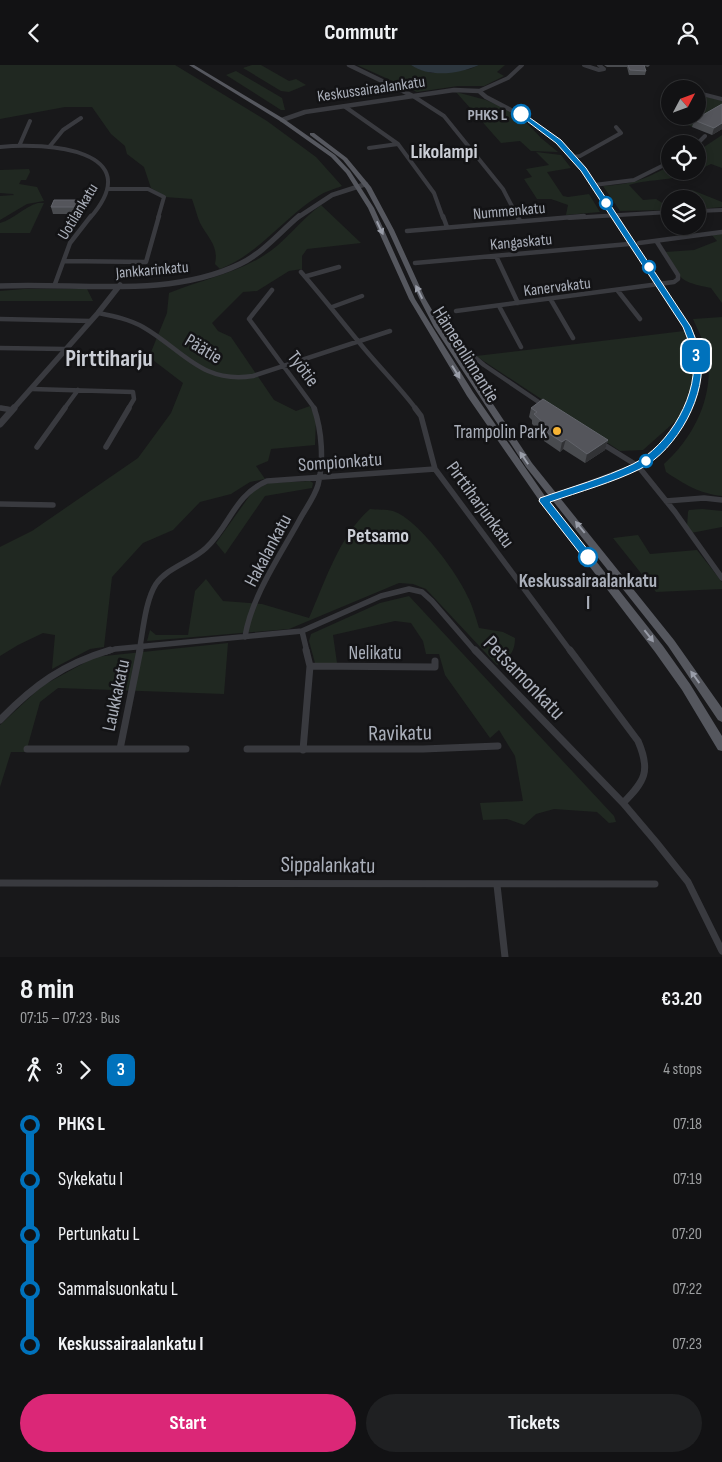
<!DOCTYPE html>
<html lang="en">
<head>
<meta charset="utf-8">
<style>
  :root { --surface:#121214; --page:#1f2022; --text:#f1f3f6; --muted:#9c9ea0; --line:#313234; --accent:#db2777 }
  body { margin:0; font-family:"Sofia Sans Condensed",sans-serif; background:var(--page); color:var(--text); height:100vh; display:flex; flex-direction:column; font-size:19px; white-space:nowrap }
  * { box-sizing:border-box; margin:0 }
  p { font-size:16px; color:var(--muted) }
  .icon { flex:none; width:28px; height:28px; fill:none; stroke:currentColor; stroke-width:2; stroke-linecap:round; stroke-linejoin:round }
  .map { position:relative; height:892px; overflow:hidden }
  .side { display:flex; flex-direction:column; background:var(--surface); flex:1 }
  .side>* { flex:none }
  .badge { padding:0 10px; border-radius:8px; font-size:18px; line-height:32px }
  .needle { width:32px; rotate:49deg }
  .tools { position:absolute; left:661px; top:15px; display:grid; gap:10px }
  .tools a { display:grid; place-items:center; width:45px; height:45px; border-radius:50%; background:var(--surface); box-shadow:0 2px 8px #0003,0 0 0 1px var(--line); font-size:25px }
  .map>.badge { position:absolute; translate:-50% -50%; box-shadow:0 0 0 2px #fff }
  .legs { display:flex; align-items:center; gap:8px; height:55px; padding:0 20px; font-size:16px }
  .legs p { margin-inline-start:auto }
  .summary { display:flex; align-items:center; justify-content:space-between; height:85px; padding:0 20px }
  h1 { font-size:28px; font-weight:700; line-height:38px }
  .button { display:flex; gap:10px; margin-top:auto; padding:10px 20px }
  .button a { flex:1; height:58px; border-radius:30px; background:var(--accent); color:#fff; font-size:20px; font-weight:700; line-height:58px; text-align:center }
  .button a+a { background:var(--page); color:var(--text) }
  ul { padding:0 20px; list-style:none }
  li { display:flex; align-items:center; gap:18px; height:55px; font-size:19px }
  li i { display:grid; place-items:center; width:8px; height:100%; margin:0 6px; background:currentColor }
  li i::after { content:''; width:12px; height:12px; margin:-6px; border:4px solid; border-radius:50%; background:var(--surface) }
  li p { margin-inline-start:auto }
  li:first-child i { background:linear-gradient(#0000 50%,currentColor 0) }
  li:last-child i { background:linear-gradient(currentColor 50%,#0000 0) }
  header { display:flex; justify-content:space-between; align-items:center; height:65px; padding:0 20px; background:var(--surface); font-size:22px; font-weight:700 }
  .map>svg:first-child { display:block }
</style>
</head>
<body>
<header><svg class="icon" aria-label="back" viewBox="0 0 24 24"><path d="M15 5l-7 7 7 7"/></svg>Commutr<svg class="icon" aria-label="person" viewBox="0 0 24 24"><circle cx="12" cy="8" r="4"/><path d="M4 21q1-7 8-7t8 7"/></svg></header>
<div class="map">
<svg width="722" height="892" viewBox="0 0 722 892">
  <rect width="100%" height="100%" fill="#18181a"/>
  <path fill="#202821" d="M0 0H175L267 56 316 92 342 121C334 124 324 127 317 132 282 154 259 189 220 204L215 199C219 181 208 173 200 158 197 151 195 142 192 134L165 132 151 123 144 102 127 89 125 81 111 69 92 42H65L0 54Z
    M252 0H261L289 16 296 14 306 20 289 27 281 26 243 3Z
    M357 0H411L431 8H444L470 4 479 0H505L497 7 504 11 484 21H458L417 27Z
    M236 6 282 33 285 45H281L226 10Z
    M456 27 486 35 507 44 524 55 541 73 558 87 531 86 520 76 501 78Z
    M698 30 722 36V45L692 62 679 55 681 51H698Z
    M722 70V103L711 99 698 105V86Z
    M536 87 561 90 571 103 547 107 563 131 568 132 589 129 600 147 566 150 568 140 551 134H537L524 114 532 112 526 104 549 100Z
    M670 101V106H695C672 117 652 113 629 120L643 135 656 134 667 141 666 145 620 146 603 121C633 119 643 115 670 101Z
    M29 104 30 107 26 115H21L19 119 37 122 44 136 27 139 0 155V131L14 130 13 129 0 128V105Z
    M692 125 722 137V142L698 144V134H679Z
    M38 138H44L30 168H0V158C14 154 24 142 38 138Z
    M321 140 361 178 307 184 302 191V204L289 206 257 226 243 227 212 258 218 266 231 272 274 335 296 346 310 341 316 354 315 380 271 384 268 396 256 401 265 414 250 417 231 429 200 437 173 465 143 478 112 512 104 582 90 584 52 604 55 570 43 568 18 580 0 591V482L32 466 138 393 171 348 183 318 149 292 167 248 169 228C201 215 234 209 263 191 285 178 300 155 321 140Z
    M722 168V238L711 223C678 216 682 216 665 187L694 185 717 176 711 169Z
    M24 224H87L93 236H0V226Z
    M722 252V431C698 428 686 420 666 407L664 399C694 372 713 333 708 293 706 280 698 266 693 254Z
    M684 266 692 289 694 313 679 353 643 385 620 386 476 291Z
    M310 416 313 418 312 423 265 431 225 489 216 478 253 426 269 418Z
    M370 444C377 445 386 444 393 446 418 454 459 510 469 534 473 543 476 553 479 563L503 567 515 573C515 588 509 592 497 600L426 524 413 519 399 518 289 564 147 576 150 565 156 570H188L195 526 206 514 223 536 262 539 309 553C325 517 339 471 370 444Z
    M702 444 722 446V462L691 468 687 462 688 447 689 445Z
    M638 470 650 489 697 485 722 517V524L656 527 613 473Z
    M409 531 614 751 616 757 609 758 597 747 554 744 536 749 524 760 507 754 483 755 480 738 523 736 515 691 499 665 490 673 445 610 439 589H426L423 576 411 558 395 556 333 570 337 598H315L309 576 311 569 380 538Z
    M228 578 224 629 58 623 40 637 26 687H11L0 722V660L42 621 95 592Z"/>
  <path fill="#2d373f" d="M411 0H479C459 9 430 13 411 0Z"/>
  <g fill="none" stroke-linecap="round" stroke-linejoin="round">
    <path stroke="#393a3f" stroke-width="4" d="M584 0 599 5 604 4 599 0
      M479 26 508 13 522 0
      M698 28 722 34
      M413 31 444 51 503 124 518 153
      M344 41 398 79 434 128 443 153
      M20 79 30 56
      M697 79 705 71
      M50 81 63 65 81 53
      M0 82C45 77 150 84 90 153
      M369 83 398 79
      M574 92 580 91 621 68 616 62
      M594 120 634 115 670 97
      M108 124H148L164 132 158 153
      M698 146 722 145
      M569 153 670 147"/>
    <path stroke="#393a3f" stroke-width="4.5" d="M443 151 447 162
      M518 151 520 156
      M407 166 584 151
      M639 178 722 167
      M496 191 518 238
      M65 196 146 197 159 151
      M415 198 629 179
      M301 207C321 230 339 253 358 276 377 300 398 320 416 344
      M307 211 339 202
      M55 219 70 178 91 151
      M272 225 249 254 315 344
      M618 226 640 254
      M551 235 573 273
      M499 241 521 282
      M332 242 362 231
      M456 246 674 217 678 214V210L657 177
      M98 248C113 251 129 254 143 262 183 285 201 319 253 311L390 266
      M0 254 91 256
      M460 280 484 300 543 340
      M0 283 65 284
      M32 324 133 327 134 334 128 344
      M0 343 8 344
      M64 344 78 325"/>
    <path stroke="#393a3f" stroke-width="5.5" d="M1 343 12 345
      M415 343 421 351 435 404 571 587
      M601 378 638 401 675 447 722 513
      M37 382 65 343
      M106 382 129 343
      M666 436 704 433 722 435
      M0 439 53 440
      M302 566 307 587
      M245 572C251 532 281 489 300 454 306 443 315 431 318 420 324 396 322 366 314 343
      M106 587 115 584 302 566 381 531 409 524 422 527 432 536 476 587
      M139 587C143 567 145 536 156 519 168 502 191 497 206 483 230 461 234 430 267 416L435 404"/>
    <path stroke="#393a3f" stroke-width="7" d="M140 585 120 684H186
      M475 585 623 738 656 777 688 817 722 886
      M570 585 638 676C651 706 645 716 623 738
      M310 601 435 602V596
      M0 655C34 620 63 599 110 585
      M27 684H120
      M247 684H423L498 681
      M303 685 310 601 306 585
      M0 818 655 819
      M497 820 505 892"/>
    <path stroke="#393a3f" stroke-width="4.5" d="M349 0 413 31
      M282 55 305 47 454 25 479 26 486 32 528 54 557 75 583 105 614 153
      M297 153 332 130 366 119"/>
    <path stroke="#393a3f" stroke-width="5.5" d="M614 151 687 262 696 288 698 304 696 320 687 344
      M0 221C78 217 167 234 240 199 263 188 280 167 299 151
      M13 344 98 248 120 220"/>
    <path stroke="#393a3f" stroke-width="7" d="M0 359 14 343
      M544 436 638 401 663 380 674 367 688 343"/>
    <path fill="#55575e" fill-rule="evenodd" d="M189 0H194L284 54 335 90 350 106 374 143 415 234 473 327 547 434 663 581 690 619 722 671V686L718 685 682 625 655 587 541 438 467 331 409 234 368 143 346 108 331 92 280 56Z
      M310 68H314L347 93 371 122 394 165 425 233 442 262 532 398 674 575 722 643V657L718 655 668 581 526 402 434 262 419 233 388 165 366 124 343 95 310 70Z"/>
  </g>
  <path fill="#494b4f" d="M604 0H650L648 2 644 1 646 6 645 10H629L627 2H607Z
    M722 39V64L712 70 692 62 694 55Z
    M51 142H84L82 149H53Z
    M531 343 608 375 605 385 585 398 563 384 560 387 544 376 545 371 532 359V355L529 352Z"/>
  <path fill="#313235" d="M722 58V64L712 70 714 63Z
    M82 135 84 142 82 149 80 142Z
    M566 374 563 384 560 387 562 377Z
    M608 375 605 385 585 398 587 389Z"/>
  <path fill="#54555b" stroke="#61636a" d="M628 0H644L646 6 630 5Z
    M722 39V58L714 63 694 55Z
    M54 135H82L80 142H51Z
    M543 334 608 375 587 389 566 374 562 377 546 367 550 364 534 349 537 347 531 343Z"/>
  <defs><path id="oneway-solid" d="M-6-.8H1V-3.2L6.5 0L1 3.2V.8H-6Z" transform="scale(1.25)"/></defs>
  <g fill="#999da8">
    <use href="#oneway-solid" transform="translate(380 163) rotate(65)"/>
    <use href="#oneway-solid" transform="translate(419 227) rotate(-116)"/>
    <use href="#oneway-solid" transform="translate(456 307) rotate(58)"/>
    <use href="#oneway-solid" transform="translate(524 393) rotate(-124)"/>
    <use href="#oneway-solid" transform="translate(580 462) rotate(-129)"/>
    <use href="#oneway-solid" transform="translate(649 571) rotate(52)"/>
    <use href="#oneway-solid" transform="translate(695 612) rotate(-126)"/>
  </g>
  <path fill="#0072bc" stroke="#fff" d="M519 48H523L561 75 586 103 691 262C694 270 698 279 700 288 709 328 677 385 640 404 614 417 579 427 550 437L592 490V495H585L539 436 540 433C571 422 604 413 633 399 669 381 701 327 692 287 690 279 686 270 683 262L581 106 556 78 519 50Z"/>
  <g fill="#fff" stroke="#0072bc" stroke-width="2.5">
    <circle cx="521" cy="49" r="9"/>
    <circle cx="606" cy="138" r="6"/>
    <circle cx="649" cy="202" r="6"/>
    <circle cx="646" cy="396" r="6"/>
    <circle cx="588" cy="492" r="9"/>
  </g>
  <circle fill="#f7b334" stroke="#131315" stroke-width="2" cx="557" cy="366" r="5"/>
  <g text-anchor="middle" stroke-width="5" stroke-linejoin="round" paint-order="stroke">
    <g font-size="16" fill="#aaafba" stroke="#131315">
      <text transform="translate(371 23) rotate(-8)" y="6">Keskussairaalankatu</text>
      <text transform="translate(509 145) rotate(-5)" y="6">Nummenkatu</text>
      <text transform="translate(77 146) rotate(-59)" y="6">Uotilankatu</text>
      <text transform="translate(521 176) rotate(-5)" y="6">Kangaskatu</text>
      <text transform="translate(152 204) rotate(-5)" y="6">Jankkarinkatu</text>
      <text transform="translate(557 221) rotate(-7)" y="6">Kanervakatu</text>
    </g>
    <g font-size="16" font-weight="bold" fill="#aaafba" stroke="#131315" text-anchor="end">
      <text x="507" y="55">PHKS L</text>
    </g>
    <g font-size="19" fill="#aaafba" stroke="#131315">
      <text transform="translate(204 283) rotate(31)" y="7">Päätie</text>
      <text transform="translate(467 289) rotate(58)" y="7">Hämeenlinnantie</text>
      <text transform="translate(304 303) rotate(53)" y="7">Työtie</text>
      <text transform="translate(340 396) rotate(-4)" y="7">Sompionkatu</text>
      <text transform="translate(481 439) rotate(54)" y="7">Pirttiharjunkatu</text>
      <text transform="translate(267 485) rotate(-62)" y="7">Hakalankatu</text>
      <text x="375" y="594">Nelikatu</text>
      <text transform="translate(115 630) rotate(-78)" y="7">Laukkakatu</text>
    </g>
    <g font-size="19" fill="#aaafba" stroke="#131315" text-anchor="end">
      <text x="547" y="373">Trampolin Park</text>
    </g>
    <g font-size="19" font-weight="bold" fill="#aaafba" stroke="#131315">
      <text x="588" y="522">Keskussairaalankatu<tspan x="588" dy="22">I</tspan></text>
    </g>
    <g font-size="20" font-weight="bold" fill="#cbced6" stroke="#131315">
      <text x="444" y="93">Likolampi</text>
    </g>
    <g font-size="20" font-weight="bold" fill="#cbced6" stroke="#131315">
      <text x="378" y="477">Petsamo</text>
    </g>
    <g font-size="22" fill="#aaafba" stroke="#131315">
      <text transform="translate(525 612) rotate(46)" y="8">Petsamonkatu</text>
      <text transform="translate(400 667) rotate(-1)" y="8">Ravikatu</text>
      <text transform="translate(328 799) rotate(1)" y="8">Sippalankatu</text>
    </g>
    <g font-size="24" font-weight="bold" fill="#cbced6" stroke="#131315">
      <text x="109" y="301">Pirttiharju</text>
    </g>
  </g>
</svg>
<div class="tools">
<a><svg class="needle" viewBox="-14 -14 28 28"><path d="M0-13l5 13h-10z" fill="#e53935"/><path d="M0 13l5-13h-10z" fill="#9c9ea0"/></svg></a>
<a><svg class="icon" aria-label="locate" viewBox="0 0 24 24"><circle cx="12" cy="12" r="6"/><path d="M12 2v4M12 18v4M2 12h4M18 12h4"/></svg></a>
<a><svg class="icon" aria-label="layers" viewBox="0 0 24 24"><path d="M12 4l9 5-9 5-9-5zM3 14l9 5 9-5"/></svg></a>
</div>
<b class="badge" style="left:696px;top:291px;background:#0072bc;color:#fff">3</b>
</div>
<section class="side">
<div class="summary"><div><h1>8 min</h1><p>07:15 – 07:23 · Bus</p></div><b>€3.20</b></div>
<div class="legs"><svg class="icon" aria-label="walk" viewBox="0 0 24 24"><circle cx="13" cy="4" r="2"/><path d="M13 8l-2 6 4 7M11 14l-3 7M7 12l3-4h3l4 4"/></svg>3<svg class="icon" aria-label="forward" viewBox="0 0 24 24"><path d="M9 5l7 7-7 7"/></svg><b class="badge" style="background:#0072bc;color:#fff">3</b><p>4 stops</p></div>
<ul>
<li><i style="color:#0072bc"></i><b>PHKS L</b><p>07:18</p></li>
<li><i style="color:#0072bc"></i><span>Sykekatu I</span><p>07:19</p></li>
<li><i style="color:#0072bc"></i><span>Pertunkatu L</span><p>07:20</p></li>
<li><i style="color:#0072bc"></i><span>Sammalsuonkatu L</span><p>07:22</p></li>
<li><i style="color:#0072bc"></i><b>Keskussairaalankatu I</b><p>07:23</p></li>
</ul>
<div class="button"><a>Start</a><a>Tickets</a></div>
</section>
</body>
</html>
